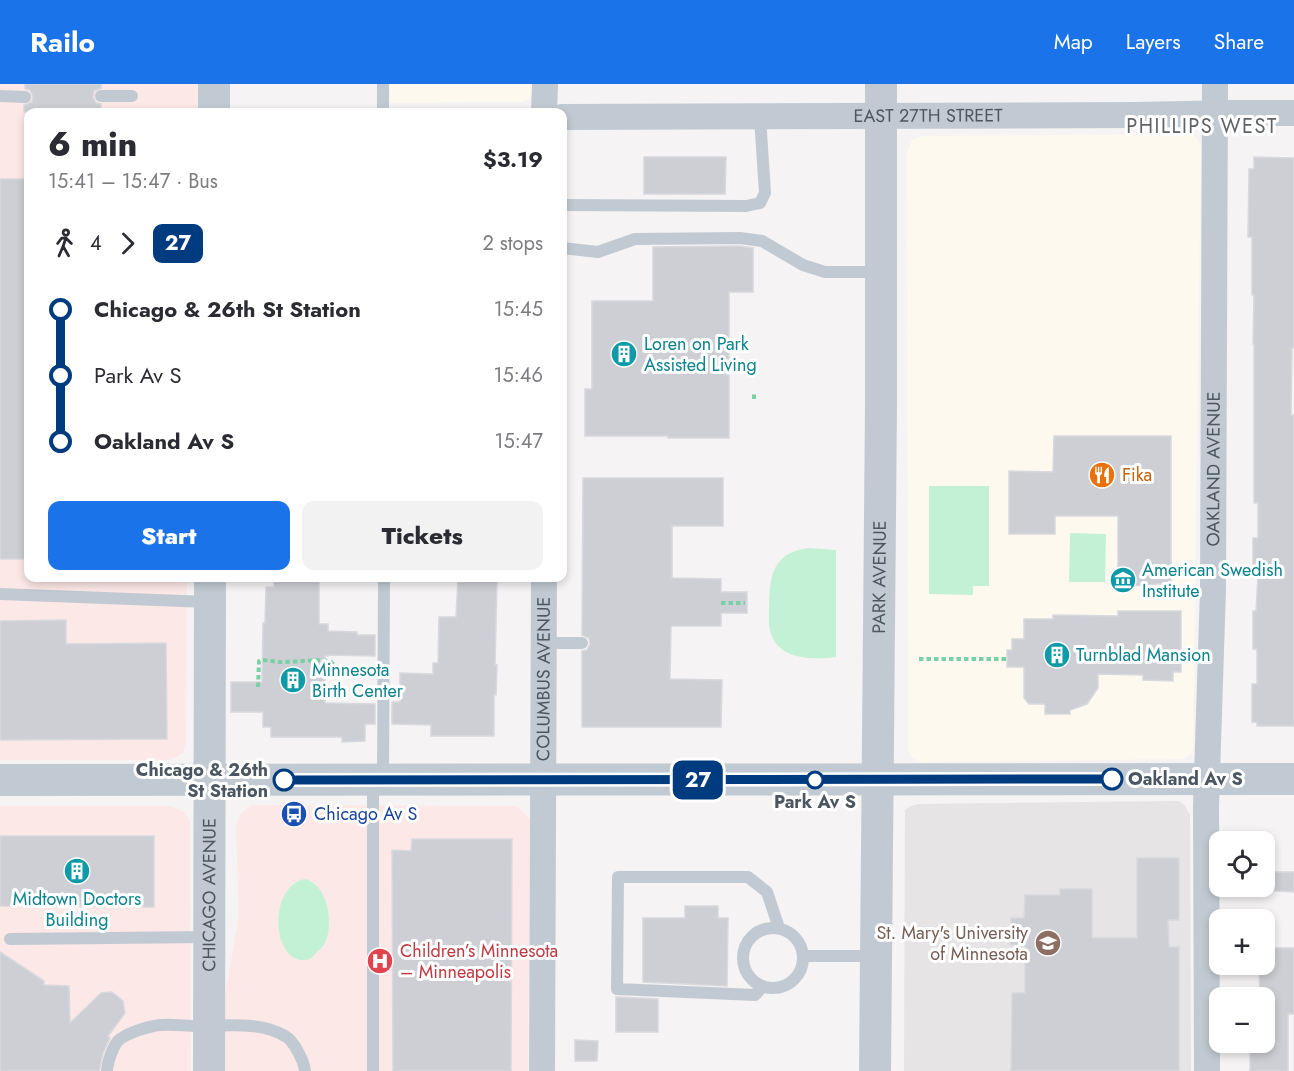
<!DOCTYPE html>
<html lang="en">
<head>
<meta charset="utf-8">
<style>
  :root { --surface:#fff; --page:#f2f2f3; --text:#2b2b33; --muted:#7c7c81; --accent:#1a73e8 }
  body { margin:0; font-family:Jost,sans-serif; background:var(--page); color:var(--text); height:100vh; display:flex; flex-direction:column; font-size:22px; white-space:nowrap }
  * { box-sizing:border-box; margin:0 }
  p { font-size:20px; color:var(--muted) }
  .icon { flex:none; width:33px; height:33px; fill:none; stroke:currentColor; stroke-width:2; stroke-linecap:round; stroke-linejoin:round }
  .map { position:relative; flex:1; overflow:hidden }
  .details { position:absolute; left:24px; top:24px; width:543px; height:474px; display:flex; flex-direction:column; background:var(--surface); border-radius:12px; box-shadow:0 3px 9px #0003 }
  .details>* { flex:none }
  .badge { padding:0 12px; border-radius:9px; font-size:21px; line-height:39px }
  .buttons { position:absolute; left:1209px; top:747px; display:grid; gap:12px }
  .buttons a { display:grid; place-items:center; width:66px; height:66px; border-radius:12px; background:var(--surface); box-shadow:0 3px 9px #0003; font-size:30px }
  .map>.badge { position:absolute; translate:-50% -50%; box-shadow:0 0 0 3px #fff }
  .legs { display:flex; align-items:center; gap:9px; height:66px; padding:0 24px; font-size:20px }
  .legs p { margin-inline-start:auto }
  .headline { display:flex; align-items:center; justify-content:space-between; height:102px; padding:0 24px }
  h1 { font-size:33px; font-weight:800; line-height:45px }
  .button { display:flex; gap:12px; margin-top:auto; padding:12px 24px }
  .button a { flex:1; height:69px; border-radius:12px; background:var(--accent); color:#fff; font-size:24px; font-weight:800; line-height:69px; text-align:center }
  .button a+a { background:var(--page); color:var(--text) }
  ul { padding:0 24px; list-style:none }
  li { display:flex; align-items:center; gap:21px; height:66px; font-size:22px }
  li i { display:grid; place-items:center; width:9px; height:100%; margin:0 8px; background:currentColor }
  li i::after { content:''; width:15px; height:15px; margin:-8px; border:4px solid; border-radius:50%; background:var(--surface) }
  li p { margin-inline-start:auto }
  li:first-child i { background:linear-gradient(#0000 50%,currentColor 0) }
  li:last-child i { background:linear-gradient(currentColor 50%,#0000 0) }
  header { display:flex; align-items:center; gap:36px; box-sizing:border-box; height:84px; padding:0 30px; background:var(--accent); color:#fff }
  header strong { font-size:28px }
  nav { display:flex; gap:33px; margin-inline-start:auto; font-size:21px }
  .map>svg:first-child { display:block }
</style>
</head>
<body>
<header>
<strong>Railo</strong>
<nav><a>Map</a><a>Layers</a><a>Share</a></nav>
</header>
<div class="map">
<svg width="1294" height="987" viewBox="0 0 1294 987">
  <rect width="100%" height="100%" fill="#f5f3f3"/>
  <path fill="#fdf9ef" d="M390 0H532V11L527 16 521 18 390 19Z
    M1190 50 1197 54 1201 63 1193 665 1191 670 1184 675 920 678 912 673 908 667 907 69 912 56 923 52Z"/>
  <path fill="#e6e4e5" d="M1179 717 1185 722 1190 731 1191 987H904L905 726 911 722 918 720Z"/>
  <path fill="#fce8e6" d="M0 0H198L197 28H28V494H187L186 657 183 669 170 676H0Z
    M251 721 516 722 530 735 528 987H224L223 922 239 831 236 743 239 732Z
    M0 722H171L184 728 190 737 191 987H0Z"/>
  <path fill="#c3f1d5" d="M929 402H989V502H973V511L929 510Z
    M1070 449 1106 450 1105 498H1069Z
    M808 464 836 466V573C813 576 780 576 771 550 768 541 769 532 769 522 770 492 772 469 808 464Z
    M305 795C328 801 334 839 325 859 323 863 319 866 316 869 313 873 309 876 305 876 271 878 268 802 305 795Z"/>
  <path fill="#cdcfd5" stroke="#d7d9de" stroke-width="1.5" d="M25 0H101V4L94 7 93 13 96 19 101 20V28H24V21L32 18 33 13 30 6 25 5Z
    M644 73H726L725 110H644Z
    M1254 73 1294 74V264H1292L1291 331H1294V642H1257V638H1252V600H1257V565H1253V527H1256L1258 492 1253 493V454H1258V419H1254V260H1253L1254 211H1252V153H1248L1249 85H1254Z
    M0 95H28V475H0Z
    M739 162 753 164V208H729V354H668V352H585V305H592V217H653V163Z
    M1054 352H1171V499L1118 503V432H1055V450H1009V387L1053 388Z
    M583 394H723V442H672V494L721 495V508H747V529H721V542H671L670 595 722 596 721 643H582V567L587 566 590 560 589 554 582 551Z
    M274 494H319V540H328V547L357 548V551H375V572L328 571V572H325V619L375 620V640H365V657L342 658V653H271V643H263V628H231V598H262L263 539H265L266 503H274Z
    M458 494H490V495H497L495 581H497L496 611H494V652H431V641L392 640V618H400V589L433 590V579H438L439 533H456Z
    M1118 527H1181V588H1173V597L1143 596V591L1098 590V604L1087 620 1070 626V630H1045V620H1029L1024 614V583H1007V566H1012V555H1024V535H1053V531L1118 532Z
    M66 536V560L166 559 167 655 0 656V537Z
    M0 752H154V823L0 822Z
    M412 755H512L511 987H393L392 766 411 767Z
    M1137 774H1179V836H1168L1169 863H1179V987H1011L1012 909H1025V861H1010L1011 834H1024L1025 811H1060V805H1092V854H1137Z
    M1264 788H1294V808L1264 806Z
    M685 822H718V834H728L727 902 643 898V834H685Z
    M1264 864H1294V930H1288V987H1250V958H1264V914H1260L1259 880H1264Z
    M0 868 44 897V901L69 902 70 939 101 909 112 908 123 917 125 929 108 952 110 954 103 969 99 987H0Z
    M616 913 658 915V948H616Z
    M575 956 598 957 597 977H575Z"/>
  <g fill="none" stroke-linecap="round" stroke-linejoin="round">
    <path stroke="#7ad0a6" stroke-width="4" stroke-dasharray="4.5 3" stroke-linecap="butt" d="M754 315V310
      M721 519H745
      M919 575H1007
      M258 603 259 577C266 575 274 578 282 578 298 578 314 575 330 577L335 582"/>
    <path stroke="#c1cad2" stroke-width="12" d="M383 0V28
      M0 12 25 13
      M101 12H132
      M562 121 746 122 760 119 765 109 760 33
      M562 164 598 168 635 155 740 154 762 157 803 181 825 188H880
      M0 510 209 518
      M544 559H582
      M383 696 384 494
      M373 697V987
      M743 874a30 30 0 1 1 60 0a30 30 0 1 1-60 0Z
      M10 855 208 853
      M804 872H875
      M763 902 755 911 617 905 618 793H748L767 808 779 844
      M107 987C107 980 113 962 118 957 126 949 149 942 161 941 173 940 186 942 198 942 226 942 260 937 285 952 294 957 304 977 305 987"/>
    <g stroke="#c1cad2" stroke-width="26">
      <path d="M544 28 545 0"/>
      <path id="s1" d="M562 33 1136 31 1235 29H1294"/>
      <path id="s2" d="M542 987 544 494"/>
      <path id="s3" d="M1207 987 1206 722 1213 505 1215 0"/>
    </g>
    <g stroke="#c1cad2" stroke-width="32">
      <path d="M214 28V0"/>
      <path d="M0 696 1294 695"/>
      <path id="s4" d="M209 987 210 494"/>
      <path id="s5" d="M875 987 881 322V0"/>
    </g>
  </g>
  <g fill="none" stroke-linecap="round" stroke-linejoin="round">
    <defs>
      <path id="line-1" d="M284 696 1112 695"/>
    </defs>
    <use href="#line-1" stroke="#fff" stroke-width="14"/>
    <use href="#line-1" stroke="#003b80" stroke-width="9"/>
  </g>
  <defs>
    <symbol id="building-disc" viewBox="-11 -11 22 22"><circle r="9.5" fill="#0f9aa8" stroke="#fff"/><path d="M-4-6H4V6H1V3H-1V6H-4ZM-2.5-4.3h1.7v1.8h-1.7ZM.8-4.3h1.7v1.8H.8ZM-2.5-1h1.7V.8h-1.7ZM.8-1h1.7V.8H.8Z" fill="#fff"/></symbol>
    <symbol id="restaurant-disc" viewBox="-11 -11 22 22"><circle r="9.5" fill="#e8710a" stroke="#fff"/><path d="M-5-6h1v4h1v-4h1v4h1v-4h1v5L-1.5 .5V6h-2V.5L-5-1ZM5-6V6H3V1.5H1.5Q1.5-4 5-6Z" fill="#fff"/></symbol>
    <symbol id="museum-disc" viewBox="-11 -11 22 22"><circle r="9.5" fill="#0f9aa8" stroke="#fff"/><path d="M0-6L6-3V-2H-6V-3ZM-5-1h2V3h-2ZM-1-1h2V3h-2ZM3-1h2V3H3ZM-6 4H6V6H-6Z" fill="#fff"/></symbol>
    <symbol id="bus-disc" viewBox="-11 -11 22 22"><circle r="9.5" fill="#1a4fb4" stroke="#fff"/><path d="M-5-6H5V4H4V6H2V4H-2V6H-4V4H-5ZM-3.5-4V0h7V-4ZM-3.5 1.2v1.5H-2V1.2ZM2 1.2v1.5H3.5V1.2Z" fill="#fff"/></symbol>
    <symbol id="university-disc" viewBox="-11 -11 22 22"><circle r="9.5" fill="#8d6e63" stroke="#fff"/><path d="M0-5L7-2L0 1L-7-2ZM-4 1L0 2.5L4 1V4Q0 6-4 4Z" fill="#fff"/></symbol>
    <symbol id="hospital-disc" viewBox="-11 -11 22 22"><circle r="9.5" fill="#e0444e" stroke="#fff"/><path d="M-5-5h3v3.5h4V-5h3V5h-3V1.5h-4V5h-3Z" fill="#fff"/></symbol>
  </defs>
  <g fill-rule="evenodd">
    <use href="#building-disc" x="609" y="255" width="30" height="30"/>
    <use href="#restaurant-disc" x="1087" y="376" width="30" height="30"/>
    <use href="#museum-disc" x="1108" y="481" width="30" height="30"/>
    <use href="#building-disc" x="1042" y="556" width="30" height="30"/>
    <use href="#building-disc" x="278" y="581" width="30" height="30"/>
    <use href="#bus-disc" x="279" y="715" width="30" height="30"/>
    <use href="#building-disc" x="62" y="772" width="30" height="30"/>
    <use href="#university-disc" x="1033" y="844" width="30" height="30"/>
    <use href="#hospital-disc" x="365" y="862" width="30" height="30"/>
  </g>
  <g fill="#fff" stroke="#003b80" stroke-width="3">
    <circle cx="1112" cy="695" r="10"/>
    <circle cx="284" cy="696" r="10"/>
    <circle cx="815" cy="696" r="8"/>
  </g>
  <g text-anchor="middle" stroke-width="6" stroke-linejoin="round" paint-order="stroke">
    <g font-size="18" fill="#4a5661" stroke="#fff">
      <text dy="6" stroke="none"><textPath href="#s1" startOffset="366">EAST 27TH STREET</textPath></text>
      <text dy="6" stroke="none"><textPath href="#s3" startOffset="602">OAKLAND AVENUE</textPath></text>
      <text dy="6" stroke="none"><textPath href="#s5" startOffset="494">PARK AVENUE</textPath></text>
      <text dy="6" stroke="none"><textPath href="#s2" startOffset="392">COLUMBUS AVENUE</textPath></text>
      <text dy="6" stroke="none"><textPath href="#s4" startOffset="176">CHICAGO AVENUE</textPath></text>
    </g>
    <g font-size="18" fill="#0d838f" stroke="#fff" text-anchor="start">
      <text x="644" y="266">Loren on Park<tspan x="644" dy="21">Assisted Living</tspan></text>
      <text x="1142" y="492">American Swedish<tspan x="1142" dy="21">Institute</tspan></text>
      <text x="1076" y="577">Turnblad Mansion</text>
      <text x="312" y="592">Minnesota<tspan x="312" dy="21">Birth Center</tspan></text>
      <text x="77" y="821" text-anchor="middle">Midtown Doctors<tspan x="77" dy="21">Building</tspan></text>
    </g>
    <g font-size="18" fill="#c56008" stroke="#fff" text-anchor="start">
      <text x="1122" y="397">Fika</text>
    </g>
    <g font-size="18" font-weight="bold" fill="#4a5661" stroke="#fff" text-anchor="end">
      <text x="268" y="692">Chicago &amp; 26th<tspan x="268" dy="21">St Station</tspan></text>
      <text x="1128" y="701" text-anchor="start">Oakland Av S</text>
      <text x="815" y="724" text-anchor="middle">Park Av S</text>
    </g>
    <g font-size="18" fill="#164399" stroke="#fff" text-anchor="start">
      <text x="314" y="736">Chicago Av S</text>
    </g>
    <g font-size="18" fill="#785e54" stroke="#fff" text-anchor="end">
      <text x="1028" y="855">St. Mary's University<tspan x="1028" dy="21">of Minnesota</tspan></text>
    </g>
    <g font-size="18" fill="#be3a42" stroke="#fff" text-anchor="start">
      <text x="400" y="873">Children’s Minnesota<tspan x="400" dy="21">– Minneapolis</tspan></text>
    </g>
    <g font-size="20" letter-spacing="1.5" fill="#5f6368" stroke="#fff">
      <text x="1202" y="49">PHILLIPS WEST</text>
    </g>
  </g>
</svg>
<div class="buttons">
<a><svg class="icon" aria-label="locate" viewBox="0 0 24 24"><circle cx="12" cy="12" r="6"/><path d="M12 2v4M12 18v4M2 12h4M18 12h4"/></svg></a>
<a>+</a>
<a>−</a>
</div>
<b class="badge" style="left:698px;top:696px;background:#003b80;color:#fff">27</b>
<section class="details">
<div class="headline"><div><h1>6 min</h1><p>15:41 – 15:47 · Bus</p></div><b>$3.19</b></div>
<div class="legs"><svg class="icon" aria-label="walk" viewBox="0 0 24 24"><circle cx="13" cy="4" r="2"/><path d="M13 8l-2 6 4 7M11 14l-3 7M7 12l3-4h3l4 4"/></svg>4<svg class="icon" aria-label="forward" viewBox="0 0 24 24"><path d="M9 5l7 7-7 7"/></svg><b class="badge" style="background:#003b80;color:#fff">27</b><p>2 stops</p></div>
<ul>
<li><i style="color:#003b80"></i><b>Chicago &amp; 26th St Station</b><p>15:45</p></li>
<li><i style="color:#003b80"></i><span>Park Av S</span><p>15:46</p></li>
<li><i style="color:#003b80"></i><b>Oakland Av S</b><p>15:47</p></li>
</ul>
<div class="button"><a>Start</a><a>Tickets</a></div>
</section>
</div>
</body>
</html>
